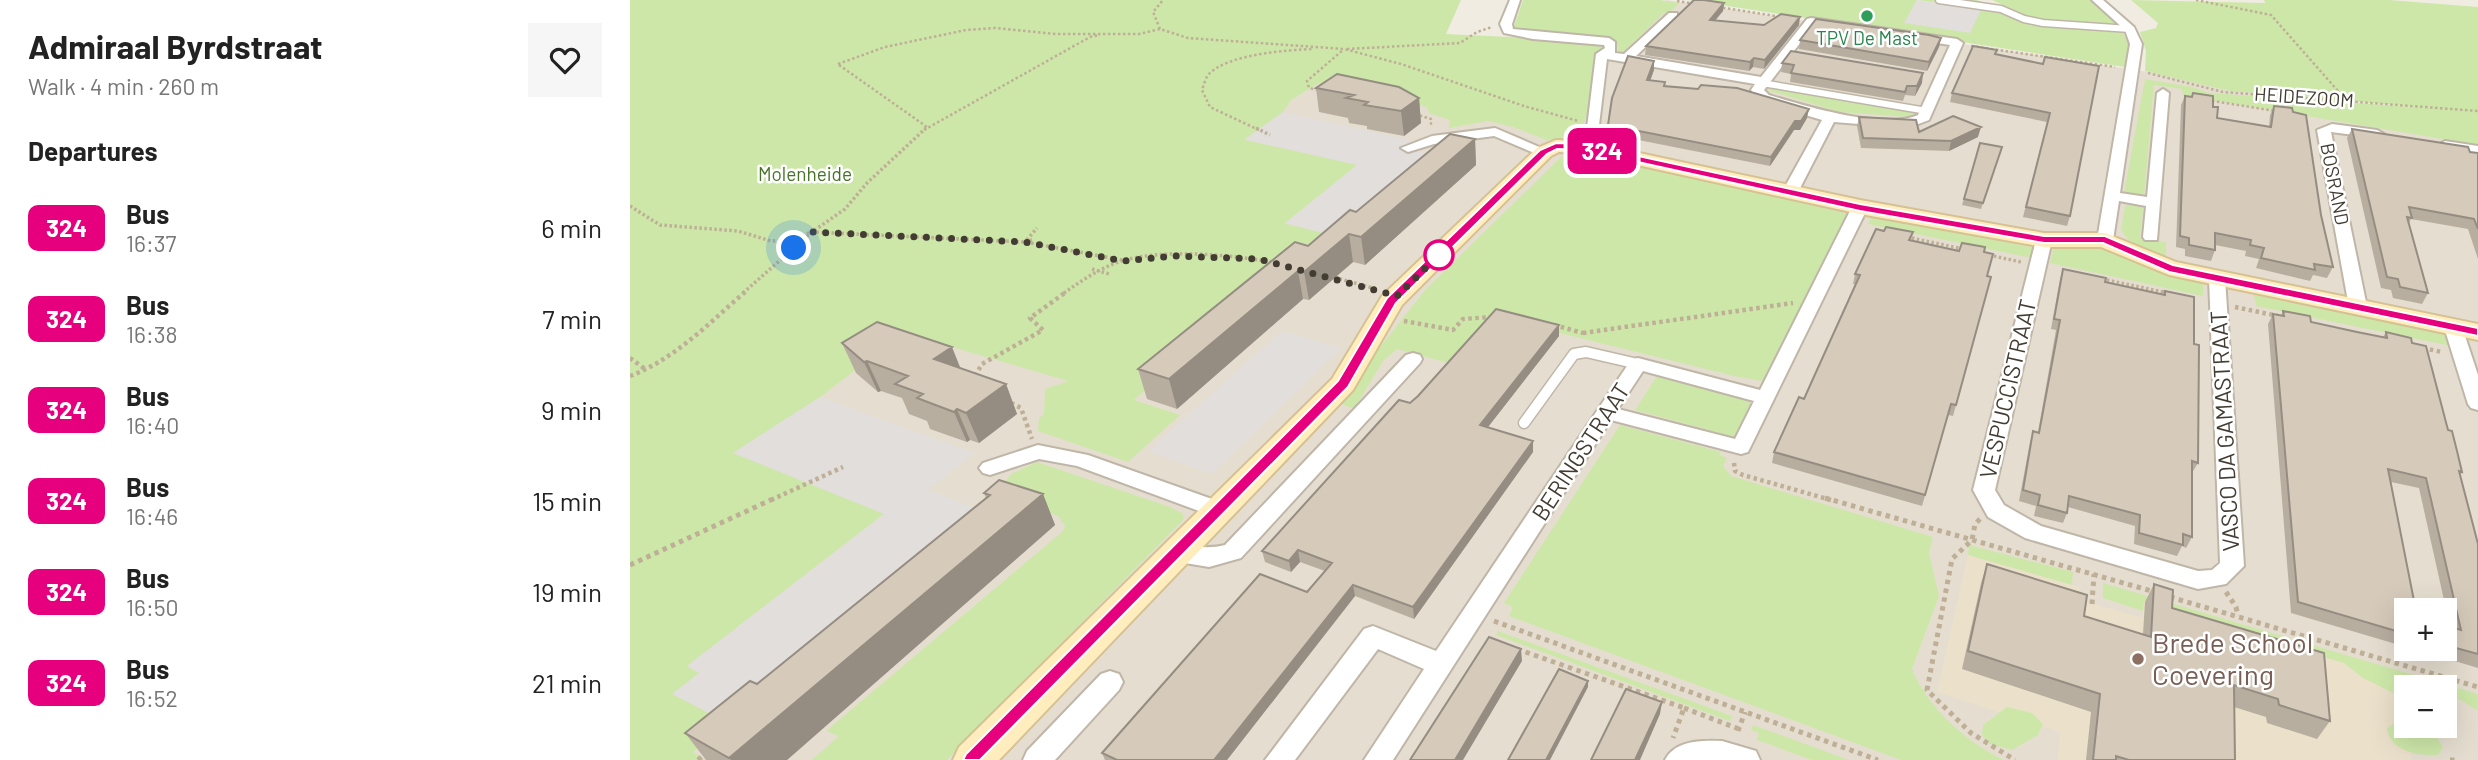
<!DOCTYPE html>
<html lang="en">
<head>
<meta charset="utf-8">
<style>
  :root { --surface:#fff; --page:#f6f6f6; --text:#222; --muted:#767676 }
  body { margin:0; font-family:Barlow,sans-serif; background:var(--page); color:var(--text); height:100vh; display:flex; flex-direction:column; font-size:26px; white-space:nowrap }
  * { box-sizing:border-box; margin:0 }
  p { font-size:23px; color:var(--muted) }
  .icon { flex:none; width:38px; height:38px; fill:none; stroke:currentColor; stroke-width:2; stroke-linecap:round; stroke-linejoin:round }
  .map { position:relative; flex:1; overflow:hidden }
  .details { display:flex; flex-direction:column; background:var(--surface); width:630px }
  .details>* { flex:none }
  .badge { padding:0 14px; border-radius:10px; font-size:24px; line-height:46px }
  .tools { position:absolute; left:1764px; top:598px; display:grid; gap:14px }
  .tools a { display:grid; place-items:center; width:63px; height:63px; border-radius:0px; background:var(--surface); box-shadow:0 7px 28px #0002; font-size:35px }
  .you { position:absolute; width:35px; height:35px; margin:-18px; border:5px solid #fff; border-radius:50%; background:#1a73e8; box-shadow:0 0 0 10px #1a73e833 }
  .map>.badge { position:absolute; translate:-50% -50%; box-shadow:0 0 0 4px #fff }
  h2 { padding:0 28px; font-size:26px; line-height:63px }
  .round { display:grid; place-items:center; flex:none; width:74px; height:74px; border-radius:0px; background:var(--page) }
  .overview { display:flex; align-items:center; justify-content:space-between; height:119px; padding:0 28px }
  h1 { font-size:33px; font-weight:700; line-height:52px }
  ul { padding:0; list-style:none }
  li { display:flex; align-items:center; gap:21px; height:91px; padding:0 28px }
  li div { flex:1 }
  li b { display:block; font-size:26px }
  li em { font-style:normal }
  li .badge { min-width:77px; font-weight:700; text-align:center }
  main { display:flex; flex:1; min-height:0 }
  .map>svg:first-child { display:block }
</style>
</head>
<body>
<main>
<section class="details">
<div class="overview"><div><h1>Admiraal Byrdstraat</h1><p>Walk · 4 min · 260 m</p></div><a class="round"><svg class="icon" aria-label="heart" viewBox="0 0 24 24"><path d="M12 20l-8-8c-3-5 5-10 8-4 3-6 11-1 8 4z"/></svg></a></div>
<h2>Departures</h2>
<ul>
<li><span class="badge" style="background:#e6007e;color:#fff">324</span><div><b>Bus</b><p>16:37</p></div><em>6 min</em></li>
<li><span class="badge" style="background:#e6007e;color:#fff">324</span><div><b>Bus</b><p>16:38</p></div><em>7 min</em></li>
<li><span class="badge" style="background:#e6007e;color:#fff">324</span><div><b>Bus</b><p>16:40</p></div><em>9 min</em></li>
<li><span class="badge" style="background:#e6007e;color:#fff">324</span><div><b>Bus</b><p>16:46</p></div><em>15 min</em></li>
<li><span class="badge" style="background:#e6007e;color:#fff">324</span><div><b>Bus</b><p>16:50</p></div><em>19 min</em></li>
<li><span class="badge" style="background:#e6007e;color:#fff">324</span><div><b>Bus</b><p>16:52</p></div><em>21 min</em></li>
</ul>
</section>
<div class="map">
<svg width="1848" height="760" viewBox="0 0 1848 760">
  <rect width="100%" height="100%" fill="#f1ece2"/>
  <path fill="#e5ded0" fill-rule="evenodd" d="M1036 0 1848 121V760H55L0 705 98 446 611 139 680 81 965 44ZM1776 611H1815V649H1776ZM1776 688H1815V726H1776Z"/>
  <path fill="#ebe1cb" d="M1338 555 1450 587 1449 600 1513 618V601L1536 607V611L1714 663 1733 678 1774 698 1782 760H1428L1430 732 1307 692Z"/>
  <path fill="#cde7a9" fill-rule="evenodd" d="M0 0H831L816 34 965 41 973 45 975 51 949 139 917 140 883 127 858 121 819 128 820 120 799 113 797 107 689 83 661 100 653 112 615 140 728 165 656 224 698 234 504 400 550 415 498 462 408 431 409 418 414 414 415 389 438 381 274 333 190 397 108 450 153 472 255 513 57 666 69 673 43 694 97 723 63 752 76 760H0Z
    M893 0H1030L1050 3 1037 15 1033 14 993 52 988 51 989 47 976 38 892 33 883 29Z
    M1058 0H1347L1396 23 1493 32 1499 46 1495 67ZM1287 0 1350 9 1351 10 1275 23Z
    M1362 0H1462L1486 22 1485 25 1402 18Z
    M1501 0 1635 3 1634 0H1759L1848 7V145L1553 95 1552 89 1524 85 1514 196C1508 198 1499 198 1494 193L1515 79 1562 87 1580 93 1801 108 1600 91 1515 71 1516 51 1510 32 1526 28 1528 23Z
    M1138 87 1285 113 1290 114 1280 117 1210 112 1137 90Z
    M942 153 1075 180 1219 214 1132 381 1104 376 881 321 841 369 767 349 753 361 724 409 707 402 795 290 931 157Z
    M1500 204 1513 208 1510 237 1536 242V259L1499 241 1491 230 1495 206Z
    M1242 214 1405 248 1402 258 1238 224Z
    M1424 248H1479L1533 273 1573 281V296L1420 263Z
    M1624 295 1816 334 1821 346 1626 306Z
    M1027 376 1119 400 1121 407 1105 437 1005 410Z
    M990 425 1091 452 1089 455 1097 458 1093 466 1101 476 1303 537 1299 553 1309 596 1282 669C1298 708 1336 742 1374 760H1271L879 616 883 607 874 603Z
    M407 462 540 507 552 513 554 519 317 760H182L209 736 196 731 432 532 435 526 429 517 372 486 381 474Z
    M1339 545 1443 572 1442 585 1338 555Z
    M1473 583 1848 694V711L1826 697 1815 695V688H1776V698H1774L1733 678 1714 663 1536 611 1535 607 1514 601 1513 611 1473 598Z
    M868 631 1102 716 1100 721 866 635Z
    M1377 707 1402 713 1413 724 1408 735 1382 750 1360 744 1352 735 1353 725Z
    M1776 722V726C1796 726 1803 730 1813 747L1808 755C1789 756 1760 752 1757 728L1765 723Z
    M1123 725 1219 760H1182L1127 740 1129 733 1121 730Z"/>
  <path fill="#e1dedb" d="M1287 0 1351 10 1340 33 1274 23Z
    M653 112 779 140 804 162 698 234 655 223 727 165 615 139Z
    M652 331 711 348 582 474 518 451Z
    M190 397 344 453 298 490 364 515 111 729 42 694 69 673 57 666 254 514 103 453Z"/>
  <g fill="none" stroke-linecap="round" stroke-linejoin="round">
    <defs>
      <path id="lane-far1" d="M1309 0 1371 9 1394 19 1413 23 1500 29
        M1132 83 1297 111"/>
      <path id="lane" d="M894 423 944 354 956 352 1008 364"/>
      <path id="street" d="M880 0H890L882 24 883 29 979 38 985 42V53L994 54 1039 13H1047V17L1006 56 1131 77 1177 19 1181 18 1327 39 1333 43 1299 120 1278 128 1204 122 1168 192 1160 197 1152 192 1192 120 1129 101 1121 90 1125 84 977 59 969 125 970 138 948 148H938V142L956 136 966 54 975 48 974 45 903 39 874 33 870 24ZM1184 25 1320 45 1288 115C1253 130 1176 106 1139 95L1134 90Z
        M1462 0H1473L1504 27 1512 44 1490 193 1517 197 1527 93 1533 89 1539 93 1527 240H1515L1513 237 1516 206 1489 201 1483 240 1475 245 1467 240 1500 44 1495 30Z
        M1702 124 1747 130 1754 134 1747 138 1701 132 1737 307 1728 312 1719 307 1687 130Z
        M865 128 921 152 914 156 909 155 864 136 804 144 778 152 771 148 802 136Z
        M1815 141 1848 146V154L1810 148 1808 145Z
        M1230 202 1238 207 1118 452 1111 454 981 420 763 760H734L794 669 748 649 665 760H635L734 629 743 626 806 651 1001 360 1008 358 1130 390 1222 207ZM1013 371 1124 401 1105 439 988 409Z
        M1414 235 1422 240 1365 490 1374 505 1411 526 1568 571 1582 570 1590 563 1579 278 1581 274H1593L1595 278 1614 566 1596 584 1568 589 1395 538 1358 517 1343 490 1406 240Z
        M1823 322 1832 327 1848 375V410L1841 408 1838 404 1814 327Z
        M783 353 790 355 792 359 790 363 611 558 579 567 537 560 533 554 537 548C555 542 573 551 595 545L776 355Z
        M408 445 458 455 596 504 599 510 596 516 588 518 447 466 409 459 360 475 353 473 349 468 353 463Z
        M480 671 489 674 493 682 489 690 425 760H393L397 751 471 674Z
        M1092 741 1126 751 1130 760H1035C1045 740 1072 740 1092 741Z"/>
      <path id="secondary" d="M926 140 953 141 1230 200 1414 233H1475L1546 262 1848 324V340L1539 275 1471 247H1414L1230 214 953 153 929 152 921 156 772 305 723 390 369 760H323L329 747 702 379 752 296 907 148Z"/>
    </defs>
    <use href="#lane-far1" stroke="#bfb6a8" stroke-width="9"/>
    <use href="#lane" stroke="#bfb6a8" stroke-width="13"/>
    <use href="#street" stroke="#bfb6a8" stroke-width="4"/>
    <use href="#secondary" stroke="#d5c193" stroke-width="4"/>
    <path stroke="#beaf96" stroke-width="2.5" stroke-dasharray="2.5 2.5" stroke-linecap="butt" d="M1566 0 1641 15 1715 99
      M1047 1 1066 4
      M1088 7 1152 17
      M530 29 523 12 533 0
      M1341 46 1485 67
      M717 49 830 43 847 32 862 27
      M208 64 255 47 336 30 365 28 426 34H509L530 29 558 38 714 49 771 64 894 106 948 121
      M209 65 297 127
      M1518 73 1593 92 1848 111
      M688 90 679 88 677 81 713 50
      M1577 100 1645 111
      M785 114 801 119V125
      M294 130 460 37 470 35
      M629 130 580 107 572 90C574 85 575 79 578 75 597 54 657 50 684 49"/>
    <path stroke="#beaf96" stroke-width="3.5" stroke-dasharray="2.5 2.5" stroke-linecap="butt" d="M626 128 640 135
      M0 206 30 225 108 231 141 241 157 240 182 232 395 242 492 260
      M1277 237 1333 249
      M402 240 395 242 407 228
      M1359 255 1391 262
      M462 269 479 274
      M700 276 746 289
      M1472 279 1538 293
      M113 293 182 232 215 209 237 183 296 128
      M434 293C451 281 470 268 491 261 536 248 602 255 648 263"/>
    <path stroke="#beaf96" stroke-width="4.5" stroke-dasharray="3.5 3.5" stroke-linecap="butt" d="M1532 292 1538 293
      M1605 307 1648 316
      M774 321 823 330 833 319 861 317
      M924 325 953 333V337
      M953 333 1163 303
      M1793 348 1812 352
      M0 358 15 369
      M0 376C45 359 79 323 115 292
      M345 376 352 364 413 330 400 318 436 292
      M381 403 391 408 402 439
      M1104 463 1105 471 1113 475 1201 500
      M141 500 213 467"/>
    <path stroke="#beaf96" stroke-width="5" stroke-dasharray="4.5 4.5" stroke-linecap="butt" d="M1195 498 1525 592
      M1350 519 1345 524 1342 540 1322 559 1297 690 1341 733 1385 760
      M0 565 145 498
      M1596 592 1606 607 1608 616
      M1540 597 1848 687
      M1462 604 1464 574
      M864 621 1248 760
      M887 649 1054 708 1043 738
      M1054 708 1109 729
      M1108 731 1115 712
      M68 760 76 753
      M1820 760H1829"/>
    <use href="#lane-far1" stroke="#fff" stroke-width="6"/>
    <use href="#lane" stroke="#fff" stroke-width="10"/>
    <use href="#street" fill="#fff" fill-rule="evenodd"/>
    <use href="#secondary" fill="#ffedbe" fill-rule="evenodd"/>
  </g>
  <path fill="#b8aea0" d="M1094 3 1093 11 1085 20 1134 25H1169L1134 69 1123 67 1119 71 1015 55 1016 46Z
    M1311 38 1309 47 1297 71 1169 49 1170 40Z
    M1366 54 1413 64 1440 216 1437 226 1393 217 1417 122 1320 102 1322 93Z
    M1152 63 1292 83 1285 96 1275 95 1273 101 1160 82 1161 74 1151 72Z
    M1024 70 1020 81 1034 86 1177 118 1170 130H1164L1140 166 978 134V125Z
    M686 88 789 98 791 123 774 136 737 129V126L719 123 718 118 689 112Z
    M1563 93 1583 107 1587 118 1639 127 1640 115 1644 106 1691 215 1703 267 1697 278 1683 275 1680 281 1626 268 1629 259 1615 256 1616 251 1585 245V250L1581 261 1555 256V249L1546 247 1551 105 1555 96 1561 97Z
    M1229 117 1289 132 1348 137 1319 151 1231 148 1227 126Z
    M1722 129 1848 153V259L1838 229 1781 219 1779 223 1798 293 1792 304 1763 298 1761 290 1751 288 1717 138Z
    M845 139 846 165 735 265 723 262 679 300 673 299 547 409 517 399 508 369 726 212Z
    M1350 143 1372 147 1351 209 1332 205Z
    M1254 231 1283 232 1281 240 1329 251 1354 252 1357 276 1326 405 1323 416 1318 415 1292 506 1142 463 1144 452 1174 399 1225 284H1223L1225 274Z
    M1433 269 1475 282 1534 295 1535 291 1564 344 1568 463 1562 473V537L1556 548 1552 546 1547 556 1504 544 1505 526 1438 507 1437 513 1433 523 1404 516 1406 506 1389 501 1400 442 1403 431 1408 432 1426 330 1421 329 1430 279Z
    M1653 311 1681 322 1753 337 1756 332 1782 343 1818 430 1832 472 1830 476 1848 544V668L1785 649H1815V625L1820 627 1789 488 1761 482 1776 611V647L1661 613 1638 324 1643 314 1651 316Z
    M929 325V336L858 427 903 441V452L784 619 725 596 597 760H475L472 753 677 592 695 571 670 562 661 572 635 562 632 551 780 403Z
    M212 343 330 368 376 384 387 414 349 443 340 440 337 442 300 429 297 421 279 414 272 398 251 391 248 392 226 373Z
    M354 493 413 494 425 525 157 760H76L55 733 127 684 356 498Z
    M1357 564 1454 616 1513 634 1515 602 1524 584 1542 608 1700 721 1687 739 1637 723 1636 717 1604 707 1605 760H1456L1461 712 1332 669 1351 583Z"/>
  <path fill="#968d82" d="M1094 3 1093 11 1079 28 1080 20Z
    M1170 17 1169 25 1134 69 1135 60Z
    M1311 38 1309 47 1297 71 1299 62Z
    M1124 58 1123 67 1119 71 1120 62Z
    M1024 61V70L1017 89V80Z
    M1293 73 1292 83 1285 96 1287 86Z
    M789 98 791 123 774 136 771 111Z
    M1179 109 1177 118 1170 130H1164L1140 166 1141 157 1165 121Z
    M1351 127 1348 137 1319 151 1321 141Z
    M845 139 846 165 735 265 731 237Z
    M719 234 723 262 679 300 674 272Z
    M668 271 673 299 547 409 539 379Z
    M929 325V336L851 436 850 425Z
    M322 347 334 377 304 359Z
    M237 361 251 391 248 392 234 362Z
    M376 384 387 414 349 443 336 413Z
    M327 409 340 440 337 442 324 412Z
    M903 441V452L784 619 783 607Z
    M413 494 425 525 157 760H101L99 758Z
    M668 550 670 562 661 572 659 561Z
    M723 585 725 596 597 760H584Z
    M891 649 892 661 833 760H825Z
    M958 681V687L920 760H916Z
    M1032 702 1030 714 1010 760H1005Z"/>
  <path fill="#d6caba" stroke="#968d82" stroke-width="2" d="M1064 0H1074L1094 3 1080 20 1134 25 1151 14 1170 17 1135 60 1124 58 1120 62 1016 46Z
    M1186 19 1299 35 1311 38 1299 62 1170 40Z
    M1343 46 1367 50 1365 54 1413 64 1415 57 1469 66 1440 216 1396 207 1420 113 1322 93Z
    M1161 51 1293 73 1287 86H1277L1275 92 1161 73 1164 65 1152 63Z
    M998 56 1024 61 1017 80 1035 82 1034 86 1068 89 1071 85 1107 88 1179 109 1171 121H1165L1141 157 978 125 982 98Z
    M707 74 769 87 789 98 771 111 734 105 738 102 716 98 724 95 686 88Z
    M1563 93 1583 96V107H1588L1587 118 1641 127 1644 106 1662 108 1663 112 1676 115 1691 215 1703 267 1684 264 1685 270 1631 258 1634 248 1620 245 1621 240 1585 233V250L1559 245V238L1550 236 1555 96 1562 97Z
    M1323 116 1351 127 1321 141 1233 138 1229 117 1286 120 1289 132Z
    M1722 129 1838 147 1840 152 1848 153V229L1844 219 1779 207 1782 218 1777 217 1798 293 1770 287 1768 279 1757 277Z
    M820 134 845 139 731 237 719 234 674 272 668 271 539 379 508 369 665 242 678 246 720 210 726 212Z
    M1350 143 1372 147 1353 203 1334 199Z
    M1256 227 1283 232 1279 240 1329 251 1332 243 1355 247 1354 252 1363 254 1357 276 1361 277 1326 405 1321 404 1295 495 1144 452 1169 397 1174 399 1182 381 1230 275 1225 274 1246 229 1254 231Z
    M1433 269 1476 278 1475 282 1512 290 1535 295V291L1564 297V344L1569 345 1568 463 1562 461V537L1553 534V545L1509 533 1510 515 1439 496 1437 513 1408 505 1410 495 1393 490 1403 431 1409 433 1430 320 1424 319Z
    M866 309 929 325 850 425 903 441 783 607 723 585 584 760H487L472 753 630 574 677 592 702 563 668 550 659 561 632 551 769 400 780 403 788 396Z
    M1653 311 1680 316 1681 322 1727 332 1757 338 1756 332 1781 338 1782 343 1796 346 1818 430 1822 431 1827 451 1832 472 1829 471 1848 544V654L1815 645V625L1831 630 1796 478 1758 469 1786 611H1776V634L1668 602 1643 314 1654 316Z
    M247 322 322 347 304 359 376 384 336 413 327 409 324 412 287 398 293 394 265 384 278 376 237 361 234 362 212 343Z
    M369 480 413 494 99 758 55 733 120 681 127 684 360 495 354 493Z
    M1357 564 1457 595 1454 616 1521 637 1524 584 1543 590 1542 608 1694 653 1700 721 1649 705 1648 699 1604 685 1605 760H1499L1486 756V760H1463L1470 694 1338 651Z
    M859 637 891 649 825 760H780Z
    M929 669 958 681 916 760H878Z
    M996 689 1032 702 1005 760H961Z"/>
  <path fill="#e6007e" stroke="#fff" stroke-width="2" d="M926 143 953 144 1230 204 1414 236H1475L1543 265 1848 328V336L1539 272 1473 243H1414L1230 211 953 150 927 149 917 154 766 303 718 387 350 760H333L336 754 708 381 757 298 910 150Z"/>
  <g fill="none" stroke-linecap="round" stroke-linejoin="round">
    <path stroke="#423c32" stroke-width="7" stroke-dasharray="0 12.6" d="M164 248 182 232 395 242 493 261 543 256 629 259 767 296 809 255"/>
  </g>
  <circle fill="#2e9e5b" stroke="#fff" stroke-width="2.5" cx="1237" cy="16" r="7"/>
  <circle fill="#fff" stroke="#e6007e" stroke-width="3.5" cx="809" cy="255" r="14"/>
  <circle fill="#8d6e63" stroke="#fff" stroke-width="2.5" cx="1508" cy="659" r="7"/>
  <g text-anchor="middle" stroke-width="5" stroke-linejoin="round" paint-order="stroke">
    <g font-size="19" fill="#27864d" stroke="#fff">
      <text x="1237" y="45">TPV De Mast</text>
    </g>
    <g font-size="19" fill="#423c32" stroke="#fff">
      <text transform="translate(1674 97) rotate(4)" y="7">HEIDEZOOM</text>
      <text transform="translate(1705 184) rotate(79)" y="7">BOSRAND</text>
    </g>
    <g font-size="19" fill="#467326" stroke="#fff">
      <text x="175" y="181">Molenheide</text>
    </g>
    <g font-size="23" fill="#423c32" stroke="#fff">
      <text transform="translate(1378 389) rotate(-77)" y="8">VESPUCCISTRAAT</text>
      <text transform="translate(1595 431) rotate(-93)" y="8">VASCO DA GAMASTRAAT</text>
      <text transform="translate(951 452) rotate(-57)" y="8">BERINGSTRAAT</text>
    </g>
    <g font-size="28" fill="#785e54" stroke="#fff" text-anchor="start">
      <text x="1522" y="653">Brede School<tspan x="1522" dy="32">Coevering</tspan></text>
    </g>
  </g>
</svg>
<div class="tools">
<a>+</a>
<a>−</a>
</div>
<div class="you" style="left:164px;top:248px"></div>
<b class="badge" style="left:972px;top:151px;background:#e6007e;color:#fff">324</b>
</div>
</main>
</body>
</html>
